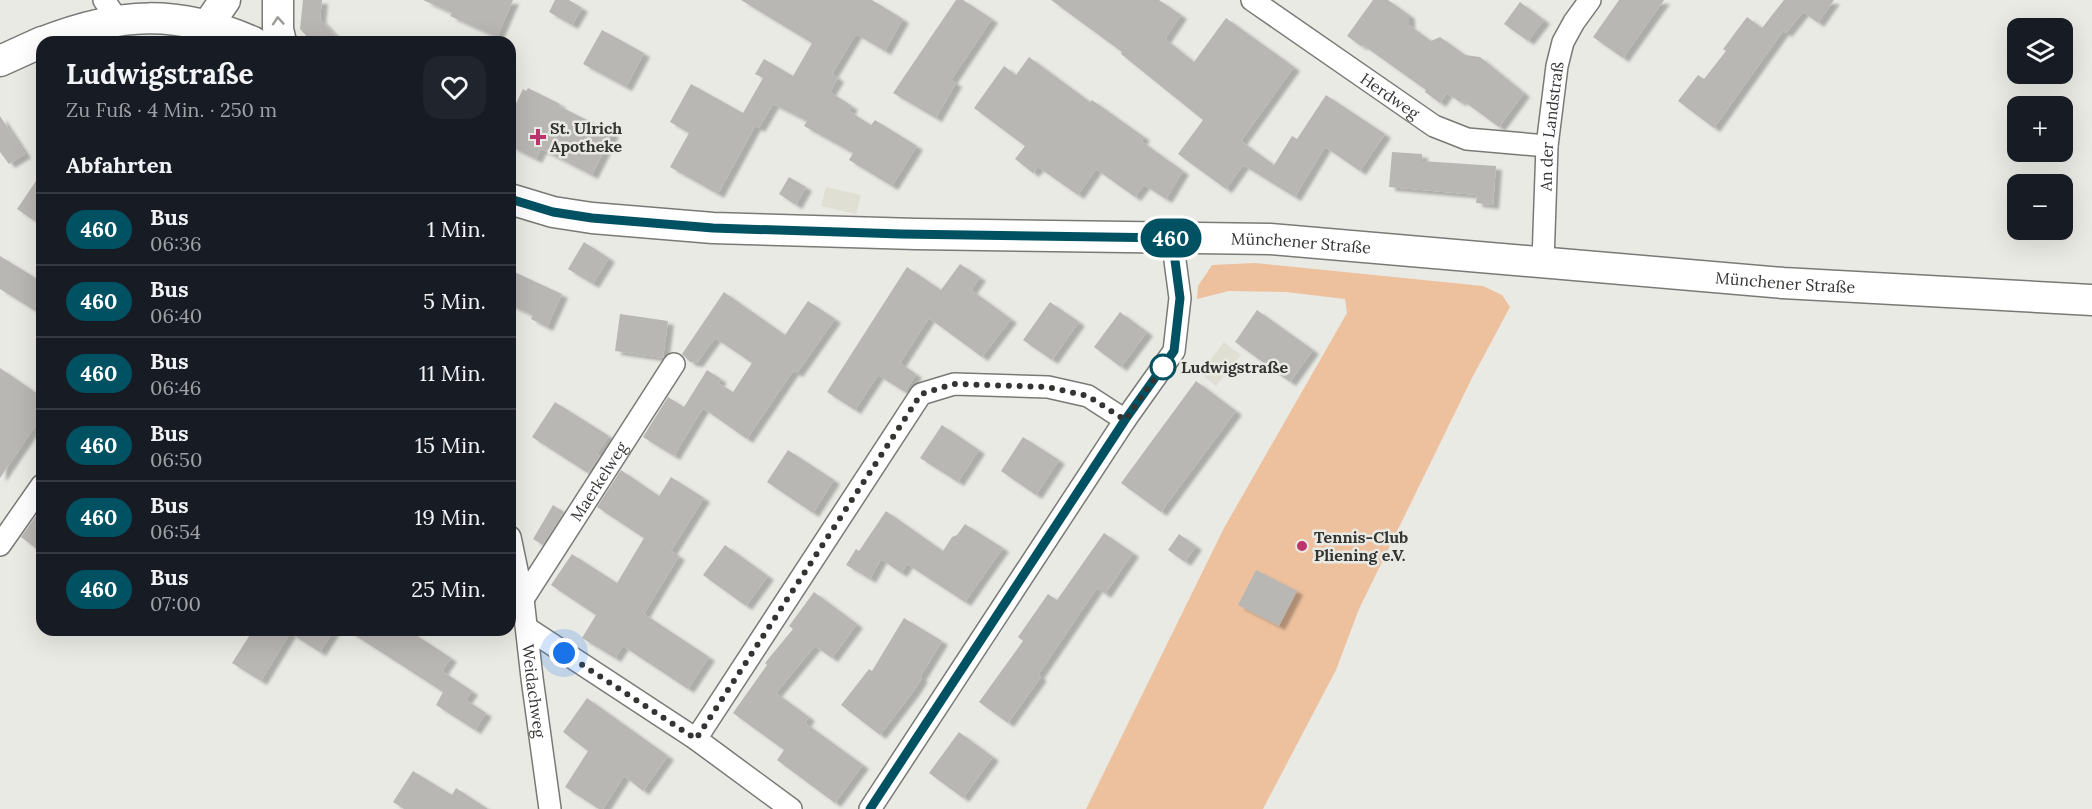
<!DOCTYPE html>
<html lang="de">
<head>
<meta charset="utf-8">
<style>
  :root { --surface:#171b24; --page:#20242c; --text:#f1f3f6; --muted:#9ea1a6; --line:#363941 }
  body { margin:0; font-family:Lora,serif; background:var(--page); color:var(--text); height:100vh; display:flex; flex-direction:column; font-size:22px; white-space:nowrap }
  * { box-sizing:border-box; margin:0 }
  p { font-size:20px; color:var(--muted) }
  .icon { flex:none; width:33px; height:33px; fill:none; stroke:currentColor; stroke-width:2; stroke-linecap:round; stroke-linejoin:round }
  .map { position:relative; flex:1; overflow:hidden }
  .side { position:absolute; left:36px; top:36px; width:480px; height:600px; display:flex; flex-direction:column; background:var(--surface); border-radius:18px; box-shadow:0 6px 24px #0002 }
  .side>* { flex:none }
  .badge { padding:0 12px; border-radius:20px; font-size:21px; line-height:39px }
  .tools { position:absolute; left:2007px; top:18px; display:grid; gap:12px }
  .tools a { display:grid; place-items:center; width:66px; height:66px; border-radius:12px; background:var(--surface); box-shadow:0 6px 24px #0002; font-size:30px }
  .you { position:absolute; width:30px; height:30px; margin:-15px; border:4px solid #fff; border-radius:50%; background:#1a73e8; box-shadow:0 0 0 9px #1a73e833 }
  .map>.badge { position:absolute; translate:-50% -50%; box-shadow:0 0 0 3px #fff }
  h2 { padding:0 30px; font-size:22px; line-height:54px }
  .round { display:grid; place-items:center; flex:none; width:63px; height:63px; border-radius:18px; background:var(--page) }
  .head { display:flex; align-items:center; justify-content:space-between; height:102px; padding:0 30px }
  h1 { font-size:28px; font-weight:700; line-height:45px }
  ul { padding:0; list-style:none }
  li { display:flex; align-items:center; gap:18px; height:72px; padding:0 30px; border-top:2px solid var(--line) }
  li div { flex:1 }
  li b { display:block; font-size:22px }
  li em { font-style:normal }
  li .badge { min-width:66px; font-weight:700; text-align:center }
  .map>svg:first-child { display:block }
</style>
</head>
<body>
<div class="map">
<svg width="2092" height="809" viewBox="0 0 2092 809">
  <defs>
    <filter id="shadow"><feDropShadow dx="6" dy="4" stdDeviation="1.5" flood-color="#0004"/></filter>
  </defs>
  <rect width="100%" height="100%" fill="#eaeae5"/>
  <path fill="#e0dfd4" d="M826 187 861 195 856 214 821 206Z
    M1224 342 1241 355 1216 386 1200 373Z"/>
  <path fill="#edc19e" d="M1255 263 1483 286 1502 295 1510 307 1472 378 1359 609 1336 670 1263 809H1086L1224 528 1347 313 1345 299 1286 292 1229 291 1197 299 1198 286 1212 265Z"/>
  <path fill="#b9b7b4" filter="url(#shadow)" d="M303 0H322L320 19 341 42H312L300 29Z
    M423 0H513L497 37 450 16 452 13Z
    M555 0H569L582 8 572 25 549 12Z
    M741 0H872L903 19 885 51 856 34 832 74 838 78 830 92 852 106 849 111 871 125 875 120 917 146 892 186 849 160 853 153 804 126 807 121 773 104 759 128 755 126 718 194 670 167 689 133 670 122 691 84 743 113 763 78 755 74 764 59 793 76 812 43Z
    M956 0H963L992 19 951 80 956 83 936 118 893 93Z
    M1051 0H1159L1181 15 1165 39 1194 62 1226 18 1294 67 1241 141 1274 165 1292 136 1297 139 1326 95 1385 134 1360 171 1325 147 1295 197 1243 165 1226 189 1178 154 1203 120 1121 54 1122 52Z
    M1373 0H1388L1409 15V25L1431 41 1440 37 1465 55 1480 57 1524 93 1499 127 1462 100 1460 102 1447 93 1440 103 1425 92 1426 90 1363 45 1361 46 1347 36Z
    M1619 0H1664L1623 58 1593 37Z
    M1784 0H1834L1818 23 1803 12 1786 33 1783 31 1714 128 1678 101 1698 75 1704 79 1726 51 1723 49 1747 17 1762 28Z
    M1520 2 1544 20 1528 41 1504 24Z
    M602 30 644 53 626 87 583 64Z
    M1029 57 1090 102 1092 100 1144 137 1141 141 1183 171 1166 199 1144 185 1135 197 1096 169 1078 195 1038 167 1033 173 1015 159 1025 146 974 108 1004 66 1016 75Z
    M528 88 560 104 559 106 613 133 592 175 541 149 536 159 510 146V116L523 89 526 91Z
    M0 116 25 154 9 164 0 152Z
    M1392 152 1422 154V161L1496 166 1493 205 1476 203 1477 195 1389 187Z
    M42 172V226L17 209Z
    M789 177 806 187 796 205 779 194Z
    M584 242 609 258 593 284 568 269Z
    M0 256 42 282V315L0 289Z
    M960 264 980 277 971 290 1011 319 982 357 929 318 900 363 916 374 905 392 878 375 855 410 827 392 907 267 941 290Z
    M510 270 562 294 547 327 531 319 533 315 510 305Z
    M724 292 785 335 808 301 835 319 797 373 793 371 747 439 703 408 674 456 643 437 668 397 684 407 707 370 721 379 718 383 733 392 752 363 715 338 697 363 690 362 682 354Z
    M1050 302 1079 322 1052 360 1023 340Z
    M1257 310 1313 350 1290 382 1235 342Z
    M1120 312 1147 332 1121 367 1094 347Z
    M620 314 668 321 663 358 615 351Z
    M0 368 42 397V416L0 478Z
    M1196 381 1236 411 1161 512 1121 483Z
    M555 402 609 436 597 454 600 456 588 473 532 437Z
    M942 425 979 450 958 482 920 458Z
    M1023 437 1059 460 1036 495 1001 471Z
    M788 450 834 480 813 513 767 482Z
    M621 470 659 496 671 477 704 498 671 551 679 556 644 614 709 657 688 689 623 646 615 658 582 638 596 615 551 585 572 554 617 583 644 538 597 507Z
    M553 505 564 512 543 545 533 539Z
    M42 507V553L21 537Z
    M886 511 943 551 952 537 957 535 965 524 1003 548 965 602 907 564 901 573 881 559 870 579 846 565 856 549 859 551Z
    M1104 533 1133 553 1105 594 1097 588 1038 675 1041 677 1008 723 979 702 1023 641 1018 637 1048 594 1057 600Z
    M1179 534 1196 546 1185 562 1168 550Z
    M725 545 768 576 746 606 703 575Z
    M1256 570 1297 591 1279 626 1238 605Z
    M814 592 857 624 832 658 815 646 776 693 809 717 805 723 863 765 835 803 777 760 784 750 733 713 767 665 765 663 793 629 789 626Z
    M904 618 942 641 920 677 922 678 913 692 880 735 841 705 869 669 872 671Z
    M253 630H334L320 652 290 633 261 681 232 663Z
    M347 630H408L451 658 442 671 472 691 466 700 486 713 475 730 436 705 443 692Z
    M587 698 668 756 643 791 624 776 603 809H599L565 787 588 751 563 732Z
    M959 732 993 757 963 798 929 773Z
    M413 771 452 795 456 788 488 809H404L393 802Z"/>
  <g fill="none" stroke-linecap="round" stroke-linejoin="round">
    <defs>
      <g id="street">
        <path d="M104 0 117 19"/>
        <path id="s1" d="M1252 0 1434 126 1467 139 1547 146"/>
        <path id="s2" d="M1543 261 1547 146 1557 66 1563 42 1574 22 1590 0"/>
        <path id="s3" d="M510 537 523 599 532 678 550 809"/>
        <path d="M0 545 42 485"/>
        <path id="s4" d="M523 599 674 364"/>
        <path d="M527 628 696 739 791 809"/>
        <path d="M696 739 921 394 954 384 1048 387 1088 396 1125 420"/>
        <path d="M870 809 1125 420 1174 351 1180 298 1172 238"/>
      </g>
      <g id="secondary">
        <path d="M278 0V29L281 42"/>
        <path d="M207 26 225 0"/>
        <path d="M43 42C119 12 177 9 253 42"/>
        <path d="M0 61 42 42"/>
        <path id="s5" d="M510 199 553 212 592 218 713 228 916 234 1270 239 1783 283 2092 300"/>
      </g>
    </defs>
    <use href="#street" stroke="#797975" stroke-width="24"/>
    <use href="#secondary" stroke="#797975" stroke-width="33"/>
    <use href="#street" stroke="#fff" stroke-width="21"/>
    <use href="#secondary" stroke="#fff" stroke-width="30"/>
  </g>
  <defs><path id="oneway-chevron" d="M-2-3.5L2.5 0L-2 3.5" fill="none" stroke-width="1.6" stroke-linecap="round" stroke-linejoin="round" transform="scale(1.5)"/></defs>
  <use stroke="#9a9a98" href="#oneway-chevron" transform="translate(278 21) rotate(-94)"/>
  <g fill="none" stroke-linecap="round" stroke-linejoin="round">
    <defs>
      <path id="line" d="M510 199 553 212 592 218 713 228 901 234 1172 238 1180 298 1174 351 1125 420 870 809"/>
    </defs>
    <use href="#line" stroke="#fff" stroke-width="14"/>
    <use href="#line" stroke="#005262" stroke-width="9"/>
    <path stroke="#343432" stroke-width="6" stroke-dasharray="0 10.8" d="M564 653 696 739 921 394 954 384 1048 387 1088 396 1125 420 1163 367"/>
  </g>
  <g fill="#bd336b" stroke="#eaeae5" stroke-width="2">
    <path d="M535 128h6v6h6v6h-6v6h-6v-6h-6v-6h6z"/>
    <circle cx="1302" cy="546" r="6"/>
  </g>
  <circle fill="#fff" stroke="#005262" stroke-width="3" cx="1163" cy="367" r="12"/>
  <g text-anchor="middle" stroke-width="5" stroke-linejoin="round" paint-order="stroke">
    <g font-size="16" fill="#343432" stroke="#eaeae5">
      <text dy="6" stroke="none"><textPath href="#s1" startOffset="168">Herdweg</textPath></text>
      <text dy="6" stroke="none"><textPath href="#s2" startOffset="135">An der Landstraß</textPath></text>
      <text dy="6" stroke="none"><textPath href="#s5" startOffset="794">Münchener Straße</textPath></text>
      <text dy="6" stroke="none"><textPath href="#s5" startOffset="1280">Münchener Straße</textPath></text>
      <text dy="6" stroke="none"><textPath href="#s4" startOffset="140">Maerkelweg</textPath></text>
      <text dy="6" stroke="none"><textPath href="#s3" startOffset="156">Weidachweg</textPath></text>
    </g>
    <g font-size="16" font-weight="bold" fill="#343432" stroke="#eaeae5" text-anchor="start">
      <text x="550" y="134">St. Ulrich<tspan x="550" dy="18">Apotheke</tspan></text>
      <text x="1314" y="543">Tennis-Club<tspan x="1314" dy="18">Pliening e.V.</tspan></text>
    </g>
    <g font-size="16" font-weight="bold" fill="#343432" stroke="#eaeae5" text-anchor="start">
      <text x="1181" y="373">Ludwigstraße</text>
    </g>
  </g>
</svg>
<div class="tools">
<a><svg class="icon" aria-label="layers" viewBox="0 0 24 24"><path d="M12 4l9 5-9 5-9-5zM3 14l9 5 9-5"/></svg></a>
<a>+</a>
<a>−</a>
</div>
<div class="you" style="left:564px;top:653px"></div>
<b class="badge" style="left:1171px;top:238px;background:#005262;color:#fff">460</b>
<section class="side">
<div class="head"><div><h1>Ludwigstraße</h1><p>Zu Fuß · 4 Min. · 250 m</p></div><a class="round"><svg class="icon" aria-label="heart" viewBox="0 0 24 24"><path d="M12 20l-8-8c-3-5 5-10 8-4 3-6 11-1 8 4z"/></svg></a></div>
<h2>Abfahrten</h2>
<ul>
<li><span class="badge" style="background:#005262;color:#fff">460</span><div><b>Bus</b><p>06:36</p></div><em>1 Min.</em></li>
<li><span class="badge" style="background:#005262;color:#fff">460</span><div><b>Bus</b><p>06:40</p></div><em>5 Min.</em></li>
<li><span class="badge" style="background:#005262;color:#fff">460</span><div><b>Bus</b><p>06:46</p></div><em>11 Min.</em></li>
<li><span class="badge" style="background:#005262;color:#fff">460</span><div><b>Bus</b><p>06:50</p></div><em>15 Min.</em></li>
<li><span class="badge" style="background:#005262;color:#fff">460</span><div><b>Bus</b><p>06:54</p></div><em>19 Min.</em></li>
<li><span class="badge" style="background:#005262;color:#fff">460</span><div><b>Bus</b><p>07:00</p></div><em>25 Min.</em></li>
</ul>
</section>
</div>
</body>
</html>
